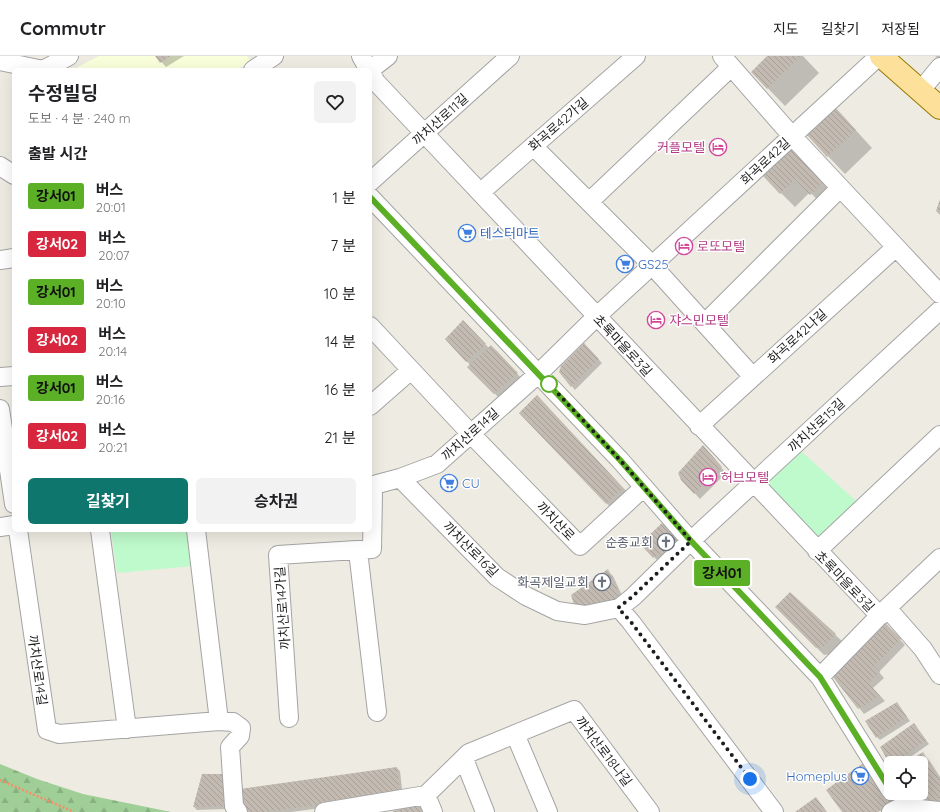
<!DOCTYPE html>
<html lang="ko">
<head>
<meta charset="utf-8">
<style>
  :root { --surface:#fff; --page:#f2f2f2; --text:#202124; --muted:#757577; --line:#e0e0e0; --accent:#0f766e }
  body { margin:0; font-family:Quicksand,"Noto Sans KR",sans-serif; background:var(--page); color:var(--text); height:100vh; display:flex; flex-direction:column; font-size:15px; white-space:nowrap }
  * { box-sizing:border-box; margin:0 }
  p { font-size:13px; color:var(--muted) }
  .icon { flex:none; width:22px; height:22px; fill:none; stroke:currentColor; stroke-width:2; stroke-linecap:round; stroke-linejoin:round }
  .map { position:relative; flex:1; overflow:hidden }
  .sheet { position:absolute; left:12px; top:12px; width:360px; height:464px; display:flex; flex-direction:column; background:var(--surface); border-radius:6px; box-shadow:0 4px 16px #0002 }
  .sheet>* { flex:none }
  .badge { padding:0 8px; border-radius:3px; font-size:14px; line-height:26px }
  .controls { position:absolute; left:884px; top:700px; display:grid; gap:8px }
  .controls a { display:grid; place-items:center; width:44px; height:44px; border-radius:6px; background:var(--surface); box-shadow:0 4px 16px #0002; font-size:20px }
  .you { position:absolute; width:20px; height:20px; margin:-10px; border:3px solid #fff; border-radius:50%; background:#1a73e8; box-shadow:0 0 0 6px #1a73e833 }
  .map>.badge { position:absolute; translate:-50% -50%; box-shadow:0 0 0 2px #fff }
  h2 { padding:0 16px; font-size:15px; line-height:36px }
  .round { display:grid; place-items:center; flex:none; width:42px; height:42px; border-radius:6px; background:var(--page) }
  .summary { display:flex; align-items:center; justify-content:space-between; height:68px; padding:0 16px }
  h1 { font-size:19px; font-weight:700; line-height:30px }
  .cta { display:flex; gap:8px; margin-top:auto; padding:8px 16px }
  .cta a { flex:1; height:46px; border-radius:6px; background:var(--accent); color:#fff; font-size:16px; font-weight:700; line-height:46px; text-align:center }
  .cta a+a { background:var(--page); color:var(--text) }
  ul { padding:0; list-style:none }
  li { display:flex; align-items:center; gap:12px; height:48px; padding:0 16px }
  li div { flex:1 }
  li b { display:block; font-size:15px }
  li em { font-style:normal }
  li .badge { min-width:44px; font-weight:700; text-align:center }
  header { display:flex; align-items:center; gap:24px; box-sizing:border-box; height:56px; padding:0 20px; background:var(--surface); border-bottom:1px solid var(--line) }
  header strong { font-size:19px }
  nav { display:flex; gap:22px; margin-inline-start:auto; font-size:14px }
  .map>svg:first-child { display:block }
</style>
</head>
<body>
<header>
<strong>Commutr</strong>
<nav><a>지도</a><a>길찾기</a><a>저장됨</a></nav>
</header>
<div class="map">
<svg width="940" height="756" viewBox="0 0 940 756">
  <defs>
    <pattern id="forest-firs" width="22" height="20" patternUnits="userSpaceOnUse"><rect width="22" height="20" fill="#9fcf96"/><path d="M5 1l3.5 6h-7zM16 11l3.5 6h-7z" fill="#88b181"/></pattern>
    <pattern id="building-back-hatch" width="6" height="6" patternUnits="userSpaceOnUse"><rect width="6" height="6" fill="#c3bbb2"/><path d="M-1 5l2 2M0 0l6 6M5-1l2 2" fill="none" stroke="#a7a099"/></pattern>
  </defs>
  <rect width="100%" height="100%" fill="#eeece2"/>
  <path fill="#faffdb" d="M99 0H247L250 5 237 14H72Z"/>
  <path fill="url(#forest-firs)" d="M0 708 37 723 83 738 171 756H0Z"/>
  <path fill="#befacb" d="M801 395 856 445 816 485 764 430Z
    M111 474H188L193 510 117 517Z"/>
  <path fill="#0003" d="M156 0H184L166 11Z
    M768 0H803L819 17 785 50 752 16Z
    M935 0H940V4Z
    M852 70 872 92 845 118 807 78Z
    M792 91 838 139 825 152 810 136 795 151 763 119Z
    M463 266 489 292 497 295 522 323 500 343 469 311 470 309 446 283Z
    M584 288 602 307 575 334 560 316Z
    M544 347 630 439 613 454 520 357Z
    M708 396 726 417 700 443 682 424Z
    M662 468 663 500 657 504 641 488Z
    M608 515 613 520 626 548 612 559Z
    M790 537 843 586 830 598 824 599 776 551Z
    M884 567 905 589 879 616 884 622 873 632 885 645 864 658 830 616Z
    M897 647 910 665 880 684 877 681Z
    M917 672 929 688 902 707H891V708L882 692Z
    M922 697 929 704 940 721V752L906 737H921V707H906Z
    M397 712 400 715 403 741 291 756H246Z
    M203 719H223L226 753 197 754 194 751Z"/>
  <path fill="url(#building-back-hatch)" d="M155 0H171L160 7Z
    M767 0H801L767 33 751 16Z
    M835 51 856 74 827 101 806 78Z
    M792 90 825 124 810 139 795 123 780 138 762 119Z
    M940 143V159L936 155Z
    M463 264 486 288 466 306 445 283Z
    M584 287 599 303 571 331 559 316 561 310Z
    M491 289 518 317 494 338 467 311Z
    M537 339 623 432 606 448 519 357Z
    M703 389 722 411 694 438 681 424 678 417Z
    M662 467 682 485 665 504 659 497 653 502 640 488Z
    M608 513 621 542 607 554 575 552 571 539Z
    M790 536 836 578 823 591 816 592 775 551Z
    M884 566 901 583 874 610 880 616 868 627 880 640 858 653 829 616Z
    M897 646 907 661 876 682 865 665Z
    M914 667 926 684 895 707H891V710L880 691Z
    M923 696 940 724V746L909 743 905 737H921V707H905Z
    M866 705 892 748 878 756H842L826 734Z
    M397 711 400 738 264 756H245L240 733Z
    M202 718H224V750L193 751Z
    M816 741 827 756H795Z
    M421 748 425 756H393V755Z"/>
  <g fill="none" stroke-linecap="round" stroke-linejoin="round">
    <defs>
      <path id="minor" d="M361 0 369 14
        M722 0 792 80 896 191
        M0 5 43 14 69 0
        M253 14 274 0
        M370 14 388 0
        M370 15 376 26 424 77 880 560
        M921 34 940 11
        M533 90 652 209 753 321
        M0 110 14 119
        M370 126 510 0
        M481 136 636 0
        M370 141 620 404 691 485 820 621 891 735
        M589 146 731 11
        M0 204 14 202
        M705 267 840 132
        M370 270 471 378 580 490 644 431
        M0 321 14 320
        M370 350 411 314
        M0 353 14 448
        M699 370 896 191 940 238
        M400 422 497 521 526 540 557 555 585 559 619 552 633 541 682 493 940 254
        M370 430 400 422 437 408 538 318 597 260 879 0
        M0 471 14 469
        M18 474 47 674 59 678 219 665 233 666 241 672 240 680 230 691 234 750 238 756
        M100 474 127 673
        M196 474 219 665
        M358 495 377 656
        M817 495 940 379
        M619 552 631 566 774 756
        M887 552 923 593 940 619
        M820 621 887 552 940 502
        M289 662 278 499 372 493 373 437 371 430
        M515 678 548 756
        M464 703 485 756
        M426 739 433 756
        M324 756 426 739 469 697 574 654 650 756
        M891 756 901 751 940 755"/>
      <path id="major" d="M881 0 940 52"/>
    </defs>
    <use href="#minor" stroke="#a4a4a4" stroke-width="20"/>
    <use href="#major" stroke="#967900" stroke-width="24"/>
    <path stroke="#fc8b66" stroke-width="2.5" stroke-dasharray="2 2" stroke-linecap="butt" d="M0 724 74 756"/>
    <use href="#minor" stroke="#fff" stroke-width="18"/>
    <use href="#major" stroke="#fde099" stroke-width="22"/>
  </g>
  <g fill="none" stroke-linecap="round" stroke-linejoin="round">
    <defs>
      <path id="line" d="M370 141 620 404 691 485 820 621 891 735"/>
    </defs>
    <use href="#line" stroke="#fff" stroke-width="9"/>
    <use href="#line" stroke="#5bb025" stroke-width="6"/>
    <path stroke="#1d1d1d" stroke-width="4" stroke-dasharray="0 7.2" d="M549 328 620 404 691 485 632 541 618 552 631 566 750 723"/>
  </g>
  <defs>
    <symbol id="hotel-ring" viewBox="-11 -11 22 22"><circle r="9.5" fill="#fff" stroke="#d1479c" stroke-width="1.5"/><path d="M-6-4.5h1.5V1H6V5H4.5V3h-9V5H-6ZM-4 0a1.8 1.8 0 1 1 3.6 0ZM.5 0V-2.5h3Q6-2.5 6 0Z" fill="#d1479c"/></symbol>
    <symbol id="supermarket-ring" viewBox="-11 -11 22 22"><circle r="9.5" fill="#fff" stroke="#3f7fe0" stroke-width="1.5"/><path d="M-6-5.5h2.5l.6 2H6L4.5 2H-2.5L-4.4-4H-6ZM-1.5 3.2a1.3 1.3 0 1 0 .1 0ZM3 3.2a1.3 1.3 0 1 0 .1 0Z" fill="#3f7fe0"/></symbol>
    <symbol id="church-ring" viewBox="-11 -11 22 22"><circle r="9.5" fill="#fff" stroke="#6b7280" stroke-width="1.5"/><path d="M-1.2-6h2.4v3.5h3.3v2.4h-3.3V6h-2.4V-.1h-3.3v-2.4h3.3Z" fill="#6b7280"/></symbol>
  </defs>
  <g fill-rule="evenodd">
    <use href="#hotel-ring" x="708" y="81" width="20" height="20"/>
    <use href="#supermarket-ring" x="457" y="167" width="20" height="20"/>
    <use href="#hotel-ring" x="674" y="180" width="20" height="20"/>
    <use href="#supermarket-ring" x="615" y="198" width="20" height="20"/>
    <use href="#hotel-ring" x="646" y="254" width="20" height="20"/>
    <use href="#hotel-ring" x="698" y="411" width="20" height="20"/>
    <use href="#supermarket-ring" x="439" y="417" width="20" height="20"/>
    <use href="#church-ring" x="656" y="476" width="20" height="20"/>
    <use href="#church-ring" x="592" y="516" width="20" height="20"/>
    <use href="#supermarket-ring" x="850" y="710" width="20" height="20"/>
  </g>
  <circle fill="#fff" stroke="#5bb025" stroke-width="2" cx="549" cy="328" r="8"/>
  <g text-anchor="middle" stroke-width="3" stroke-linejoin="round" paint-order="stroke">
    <g font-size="13" fill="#1d1d1d" stroke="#fff">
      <text transform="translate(440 63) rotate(-42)" y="5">까치산로11길</text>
      <text transform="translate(558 68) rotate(-41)" y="5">화곡로42가길</text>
      <text transform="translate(765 105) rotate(-43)" y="5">화곡로42길</text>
      <text transform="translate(797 280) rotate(-42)" y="5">화곡로42나길</text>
      <text transform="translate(623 289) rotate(47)" y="5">초록마을로3길</text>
      <text transform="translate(816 369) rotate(-43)" y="5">까치산로15길</text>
      <text transform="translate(470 378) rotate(-42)" y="5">까치산로14길</text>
      <text transform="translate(556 465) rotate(46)" y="5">까치산로</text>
      <text transform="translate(471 493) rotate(45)" y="5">까치산로16길</text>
      <text transform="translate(845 525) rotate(46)" y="5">초록마을로3길</text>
      <text transform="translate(282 552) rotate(-94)" y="5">까치산로14가길</text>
      <text transform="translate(38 614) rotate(82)" y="5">까치산로14길</text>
      <text transform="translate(604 695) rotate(53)" y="5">까치산로18나길</text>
    </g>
    <g font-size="13" fill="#b23c85" stroke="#fff" text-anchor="start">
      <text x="705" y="96" text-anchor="end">커플모텔</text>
      <text x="697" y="195">로또모텔</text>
      <text x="669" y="269">쟈스민모텔</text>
      <text x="721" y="426">허브모텔</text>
    </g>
    <g font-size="13" fill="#366cbe" stroke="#fff" text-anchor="start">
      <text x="480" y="182">테스터마트</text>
      <text x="638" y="213">GS25</text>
      <text x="462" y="432">CU</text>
      <text x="847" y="725" text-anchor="end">Homeplus</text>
    </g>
    <g font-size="13" fill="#5b616d" stroke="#fff" text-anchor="end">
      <text x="653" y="491">순종교회</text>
      <text x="589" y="531">화곡제일교회</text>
    </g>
  </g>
</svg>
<div class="controls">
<a><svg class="icon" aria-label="locate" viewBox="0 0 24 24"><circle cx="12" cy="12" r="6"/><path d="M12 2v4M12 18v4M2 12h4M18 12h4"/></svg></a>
</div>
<div class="you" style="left:750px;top:723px"></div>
<b class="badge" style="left:722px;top:517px;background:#5bb025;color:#111">강서01</b>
<section class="sheet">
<div class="summary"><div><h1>수정빌딩</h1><p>도보 · 4 분 · 240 m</p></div><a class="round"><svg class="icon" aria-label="heart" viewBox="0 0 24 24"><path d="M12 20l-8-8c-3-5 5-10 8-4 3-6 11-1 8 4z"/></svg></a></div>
<h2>출발 시간</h2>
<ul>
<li><span class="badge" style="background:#5bb025;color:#111">강서01</span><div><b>버스</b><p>20:01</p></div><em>1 분</em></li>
<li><span class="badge" style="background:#d7263d;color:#fff">강서02</span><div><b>버스</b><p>20:07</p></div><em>7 분</em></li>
<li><span class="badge" style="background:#5bb025;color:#111">강서01</span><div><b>버스</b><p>20:10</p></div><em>10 분</em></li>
<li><span class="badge" style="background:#d7263d;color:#fff">강서02</span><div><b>버스</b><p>20:14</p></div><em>14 분</em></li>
<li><span class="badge" style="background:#5bb025;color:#111">강서01</span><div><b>버스</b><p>20:16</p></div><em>16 분</em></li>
<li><span class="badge" style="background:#d7263d;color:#fff">강서02</span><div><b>버스</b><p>20:21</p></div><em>21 분</em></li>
</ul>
<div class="cta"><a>길찾기</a><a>승차권</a></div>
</section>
</div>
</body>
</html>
